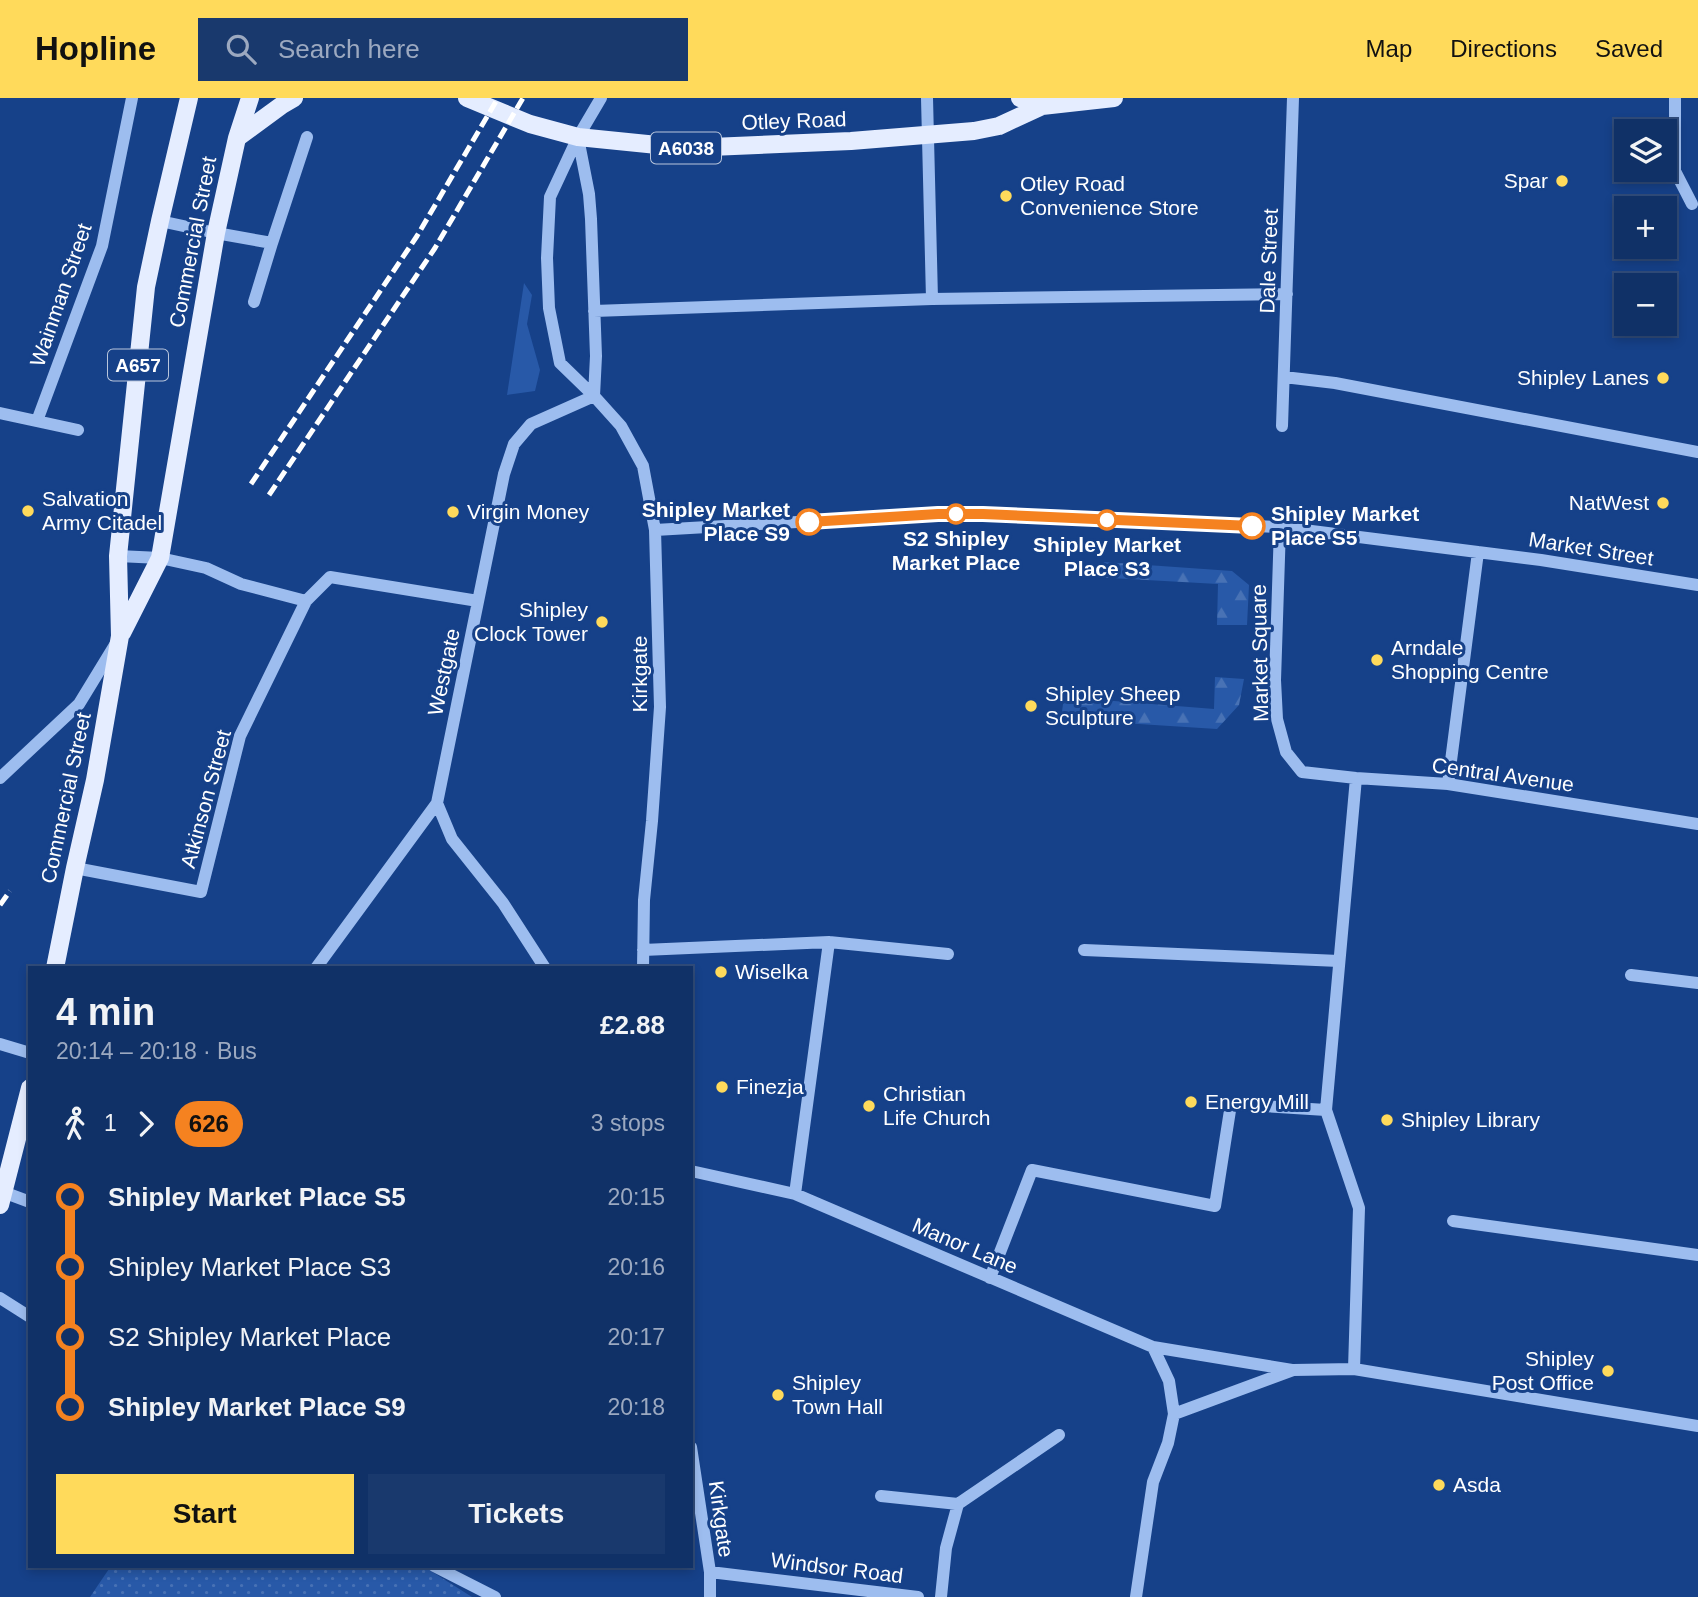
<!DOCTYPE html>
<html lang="en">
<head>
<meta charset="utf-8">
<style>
  :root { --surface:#103167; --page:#19396d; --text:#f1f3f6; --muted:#9ca9c0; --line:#304c7b; --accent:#ffda5b }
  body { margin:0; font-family:Arial,sans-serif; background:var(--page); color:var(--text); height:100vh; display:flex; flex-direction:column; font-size:26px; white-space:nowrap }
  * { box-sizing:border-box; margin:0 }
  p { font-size:23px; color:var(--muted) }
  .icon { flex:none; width:38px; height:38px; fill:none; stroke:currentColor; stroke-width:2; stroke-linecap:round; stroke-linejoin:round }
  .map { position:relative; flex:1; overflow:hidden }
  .drawer { position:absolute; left:28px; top:868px; width:665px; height:602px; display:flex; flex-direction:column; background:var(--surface); border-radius:0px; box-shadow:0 4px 10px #0003,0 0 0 2px var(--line) }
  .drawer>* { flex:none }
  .badge { padding:0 14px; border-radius:23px; font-size:24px; line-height:46px }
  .controls { position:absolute; left:1614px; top:21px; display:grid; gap:14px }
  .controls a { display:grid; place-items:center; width:63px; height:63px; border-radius:0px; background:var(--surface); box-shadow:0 4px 10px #0003,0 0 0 2px var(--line); font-size:35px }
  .map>.badge { position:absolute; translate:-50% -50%; box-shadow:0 0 0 4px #fff }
  .legs { display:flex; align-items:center; gap:10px; height:77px; padding:0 28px; font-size:23px }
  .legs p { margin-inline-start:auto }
  .summary { display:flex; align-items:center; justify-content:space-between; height:119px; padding:0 28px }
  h1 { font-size:38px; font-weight:800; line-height:52px }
  .action { display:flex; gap:14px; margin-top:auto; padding:14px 28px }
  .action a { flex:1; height:80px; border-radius:0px; background:var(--accent); color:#111; font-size:28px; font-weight:800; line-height:80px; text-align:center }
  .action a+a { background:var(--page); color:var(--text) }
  ul { padding:0 28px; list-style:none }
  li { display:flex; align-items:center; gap:24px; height:70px; font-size:26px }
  li i { display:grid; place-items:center; width:10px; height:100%; margin:0 9px; background:currentColor }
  li i::after { content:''; width:18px; height:18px; margin:-9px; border:5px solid; border-radius:50%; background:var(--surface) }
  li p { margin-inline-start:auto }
  li:first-child i { background:linear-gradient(#0000 50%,currentColor 0) }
  li:last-child i { background:linear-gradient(currentColor 50%,#0000 0) }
  header { display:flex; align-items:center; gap:42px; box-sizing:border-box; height:98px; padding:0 35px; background:var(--accent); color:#111 }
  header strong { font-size:33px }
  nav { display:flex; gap:38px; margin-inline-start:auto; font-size:24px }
  .search { width:490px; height:63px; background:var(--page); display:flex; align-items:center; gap:18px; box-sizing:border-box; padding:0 24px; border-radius:0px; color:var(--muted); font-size:26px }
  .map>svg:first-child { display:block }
</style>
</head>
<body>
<header>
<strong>Hopline</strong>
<div class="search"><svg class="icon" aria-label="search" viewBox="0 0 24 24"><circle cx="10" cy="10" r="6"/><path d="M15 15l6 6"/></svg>Search here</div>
<nav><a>Map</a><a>Directions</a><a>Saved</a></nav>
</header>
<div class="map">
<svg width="1698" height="1499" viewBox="0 0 1698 1499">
  <defs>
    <pattern id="forest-firs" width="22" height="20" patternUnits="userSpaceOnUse" patternTransform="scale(1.75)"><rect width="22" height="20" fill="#2859a8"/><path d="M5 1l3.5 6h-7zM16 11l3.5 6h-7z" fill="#4872b5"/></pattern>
    <pattern id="park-dots" width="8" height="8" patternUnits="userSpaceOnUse" patternTransform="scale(1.75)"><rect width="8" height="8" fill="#2859a8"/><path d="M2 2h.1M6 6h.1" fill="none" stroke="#4872b5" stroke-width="1.8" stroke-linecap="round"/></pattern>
  </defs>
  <rect width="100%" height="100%" fill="#164189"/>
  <path fill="#2859a8" d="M524 185 532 197 527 226 540 272 535 293 507 297Z"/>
  <path fill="url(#forest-firs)" d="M1104 464 1232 473 1249 487 1247 527H1217L1218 486 1093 479Z
    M1215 579 1244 581 1239 607 1217 631 1061 621 1064 599 1214 611Z"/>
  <path fill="url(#park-dots)" d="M111 1468H423L472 1499H90Z"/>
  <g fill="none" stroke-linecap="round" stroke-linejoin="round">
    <path stroke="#9dbdef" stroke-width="12" d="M601 0 578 39 550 99 547 160 549 210 560 265 594 298 621 328 643 368 655 432 660 609 652 723 644 802 643 870
      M927 0 932 201
      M1675 0V73L1692 106
      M578 40 589 96 591 121 596 258 594 298
      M160 123 216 135 272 145 307 39
      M254 204 272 145
      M594 213 932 201 1287 196
      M1284 279 1335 285 1698 354
      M0 315 78 332
      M37 323 102 148 132 0
      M1282 328 1293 0
      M1280 429 1275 582 1277 621 1286 654 1302 674 1356 680 1448 686 1698 726
      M655 432 938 416H983L1280 429 1541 462 1698 487
      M118 458 160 460 206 470 241 486 306 503
      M0 680 79 606 115 547
      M1448 686 1478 454
      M437 705 452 741 503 805 545 870
      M75 770 201 794 240 638 306 503 330 479 478 503
      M643 852 829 844 948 856
      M1084 852 1339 863
      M316 870 437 705 504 376 514 346 531 326 594 298
      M1631 877 1698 885
      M0 946 30 955
      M691 1073 795 1096 1153 1249 1169 1283 1174 1316 1168 1345 1153 1384 1136 1499
      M3 1094 30 1104
      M795 1096 829 844
      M1453 1123 1698 1157
      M990 1180 1032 1072 1215 1108 1231 1006 1326 1012
      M0 1200 30 1219
      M1153 1249 1292 1272
      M1354 1271 1359 1110 1326 1012 1356 680
      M1174 1316 1293 1272 1354 1271 1698 1328
      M691 1349 710 1474V1499
      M881 1398 958 1406 946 1450 941 1499
      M958 1406 1059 1337
      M434 1468 495 1499
      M710 1474 918 1499"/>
    <path stroke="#e5edff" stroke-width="18" d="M467 0 530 26 578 39 687 50 851 43 974 33 999 28 1042 8 1114 0
      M1020 0 1042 8
      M237 40 282 7 294 0
      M122 535 160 460 216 135 237 40 250 0
      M55 870 75 770 95 682 120 538 118 458 146 189 160 123 189 0
      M0 1107 30 990"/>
    <path stroke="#fff" stroke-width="5" stroke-dasharray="12 5" stroke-linecap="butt" d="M251 386 417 138 498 0
      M269 397 435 150 523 0
      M0 807 10 793"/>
  </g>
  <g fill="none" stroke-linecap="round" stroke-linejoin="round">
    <defs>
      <path id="line-1" d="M809 424 938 416H983L1252 428"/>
    </defs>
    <use href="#line-1" stroke="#fff" stroke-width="16"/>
    <use href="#line-1" stroke="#f58220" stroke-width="10"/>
  </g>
  <g fill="#ffda5b" stroke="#164189" stroke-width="2.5">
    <circle cx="1562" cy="83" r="7"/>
    <circle cx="1006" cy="98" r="7"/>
    <circle cx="1663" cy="280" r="7"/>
    <circle cx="1663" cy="405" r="7"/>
    <circle cx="28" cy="413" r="7"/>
    <circle cx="453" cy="414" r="7"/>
    <circle cx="602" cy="524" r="7"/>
    <circle cx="1377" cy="562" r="7"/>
    <circle cx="1031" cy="608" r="7"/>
    <circle cx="721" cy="874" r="7"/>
    <circle cx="722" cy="989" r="7"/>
    <circle cx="1191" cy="1004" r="7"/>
    <circle cx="869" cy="1008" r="7"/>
    <circle cx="1387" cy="1022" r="7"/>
    <circle cx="1608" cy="1273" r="7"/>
    <circle cx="778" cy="1297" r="7"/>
    <circle cx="1439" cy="1387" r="7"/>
  </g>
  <g fill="#fff" stroke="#f58220" stroke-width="3.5">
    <circle cx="956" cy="416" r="9"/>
    <circle cx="1107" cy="422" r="9"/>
    <circle cx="809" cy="424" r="12"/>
    <circle cx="1252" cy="428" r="12"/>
  </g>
  <g text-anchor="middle" stroke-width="6" stroke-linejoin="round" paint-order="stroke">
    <g fill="#164189" stroke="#b9c6dc" stroke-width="2">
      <rect x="651" y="34.5" width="70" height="31" rx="5"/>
      <rect x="108" y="251.5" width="60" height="31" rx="5"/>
    </g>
    <g font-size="19" font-weight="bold" fill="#fff">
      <text x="686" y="57">A6038</text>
      <text x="138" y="274">A657</text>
    </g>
    <g font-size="21" fill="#fff" stroke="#164189">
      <text transform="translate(794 23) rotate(-2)" y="7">Otley Road</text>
      <text transform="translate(193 144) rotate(-79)" y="7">Commercial Street</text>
      <text transform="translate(1269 163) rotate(-88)" y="7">Dale Street</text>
      <text transform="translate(61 197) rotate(-71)" y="7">Wainman Street</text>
      <text transform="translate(1591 451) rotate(9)" y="7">Market Street</text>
      <text transform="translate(1260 555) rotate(-91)" y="7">Market Square</text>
      <text transform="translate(444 574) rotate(-78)" y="7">Westgate</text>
      <text transform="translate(640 576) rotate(-90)" y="7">Kirkgate</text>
      <text transform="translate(1503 677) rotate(8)" y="7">Central Avenue</text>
      <text transform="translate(66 700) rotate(-78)" y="7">Commercial Street</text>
      <text transform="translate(206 701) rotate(-75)" y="7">Atkinson Street</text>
      <text transform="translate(965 1148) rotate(23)" y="7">Manor Lane</text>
      <text transform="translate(721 1421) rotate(82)" y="7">Kirkgate</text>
      <text transform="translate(837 1470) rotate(7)" y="7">Windsor Road</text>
    </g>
    <g font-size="21" fill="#fff" stroke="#164189" text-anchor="start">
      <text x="1548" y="90" text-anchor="end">Spar</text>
      <text x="1020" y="93">Otley Road<tspan x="1020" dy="24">Convenience Store</tspan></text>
      <text x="1649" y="287" text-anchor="end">Shipley Lanes</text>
      <text x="42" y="408">Salvation<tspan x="42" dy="24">Army Citadel</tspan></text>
      <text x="1649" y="412" text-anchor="end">NatWest</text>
      <text x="467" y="421">Virgin Money</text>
      <text x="588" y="519" text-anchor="end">Shipley<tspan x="588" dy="24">Clock Tower</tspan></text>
      <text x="1391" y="557">Arndale<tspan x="1391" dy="24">Shopping Centre</tspan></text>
      <text x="1045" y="603">Shipley Sheep<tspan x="1045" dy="24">Sculpture</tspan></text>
      <text x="735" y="881">Wiselka</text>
      <text x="736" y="996">Finezja</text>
      <text x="883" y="1003">Christian<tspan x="883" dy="24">Life Church</tspan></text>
      <text x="1205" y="1011">Energy Mill</text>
      <text x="1401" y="1029">Shipley Library</text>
      <text x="1594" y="1268" text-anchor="end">Shipley<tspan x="1594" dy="24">Post Office</tspan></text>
      <text x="792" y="1292">Shipley<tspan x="792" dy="24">Town Hall</tspan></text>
      <text x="1453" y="1394">Asda</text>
    </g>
    <g font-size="21" font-weight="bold" fill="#fff" stroke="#164189">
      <text x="790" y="419" text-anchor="end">Shipley Market<tspan x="790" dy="24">Place S9</tspan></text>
      <text x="1271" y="423" text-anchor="start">Shipley Market<tspan x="1271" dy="24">Place S5</tspan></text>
      <text x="956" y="448">S2 Shipley<tspan x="956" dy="24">Market Place</tspan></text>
      <text x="1107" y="454">Shipley Market<tspan x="1107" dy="24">Place S3</tspan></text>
    </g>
  </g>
</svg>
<div class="controls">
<a><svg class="icon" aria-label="layers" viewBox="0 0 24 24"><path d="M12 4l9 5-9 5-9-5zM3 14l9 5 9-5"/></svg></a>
<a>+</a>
<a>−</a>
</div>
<section class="drawer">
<div class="summary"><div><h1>4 min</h1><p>20:14 – 20:18 · Bus</p></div><b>£2.88</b></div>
<div class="legs"><svg class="icon" aria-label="walk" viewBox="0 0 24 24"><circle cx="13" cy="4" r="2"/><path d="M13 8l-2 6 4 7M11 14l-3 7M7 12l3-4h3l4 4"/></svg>1<svg class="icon" aria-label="forward" viewBox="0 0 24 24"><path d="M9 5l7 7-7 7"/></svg><b class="badge" style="background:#f58220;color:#111">626</b><p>3 stops</p></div>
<ul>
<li><i style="color:#f58220"></i><b>Shipley Market Place S5</b><p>20:15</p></li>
<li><i style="color:#f58220"></i><span>Shipley Market Place S3</span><p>20:16</p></li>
<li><i style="color:#f58220"></i><span>S2 Shipley Market Place</span><p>20:17</p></li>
<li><i style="color:#f58220"></i><b>Shipley Market Place S9</b><p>20:18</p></li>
</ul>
<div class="action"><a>Start</a><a>Tickets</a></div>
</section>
</div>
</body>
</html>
